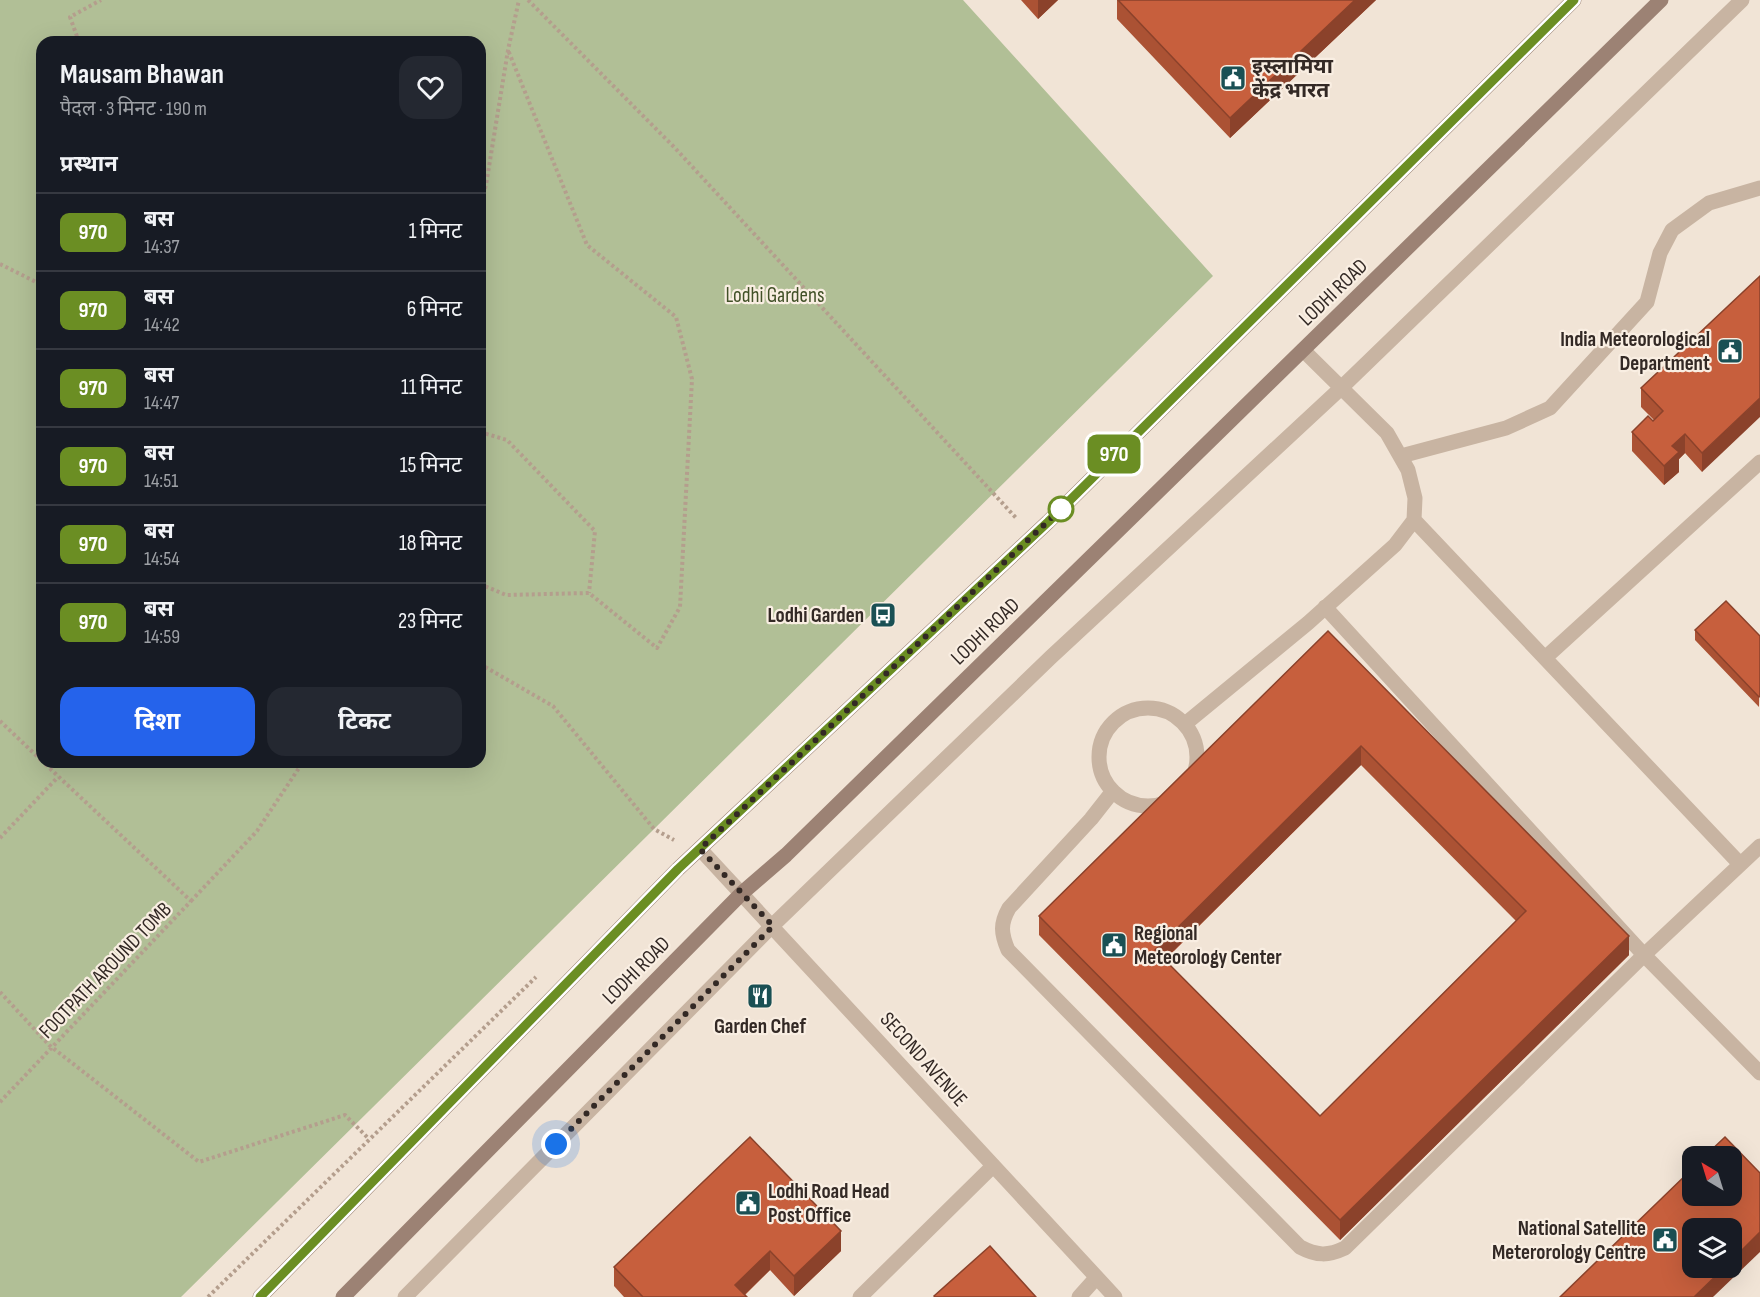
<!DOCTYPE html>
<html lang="hi">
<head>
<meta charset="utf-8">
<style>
  :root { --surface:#171b24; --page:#242831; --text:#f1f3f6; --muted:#9ea1a6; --line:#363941; --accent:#2563eb }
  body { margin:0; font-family:"Sofia Sans Condensed","Noto Sans Devanagari",sans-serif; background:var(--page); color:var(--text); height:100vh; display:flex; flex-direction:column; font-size:22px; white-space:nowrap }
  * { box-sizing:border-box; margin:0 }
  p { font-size:20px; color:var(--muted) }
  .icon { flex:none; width:33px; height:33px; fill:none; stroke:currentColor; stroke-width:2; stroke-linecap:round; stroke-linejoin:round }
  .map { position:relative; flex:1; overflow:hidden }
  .drawer { position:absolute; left:36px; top:36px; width:450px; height:732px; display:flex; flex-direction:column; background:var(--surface); border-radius:18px; box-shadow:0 6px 24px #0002 }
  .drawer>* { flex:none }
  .badge { padding:0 12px; border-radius:9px; font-size:21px; line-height:39px }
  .needle { width:39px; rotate:322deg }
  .tools { position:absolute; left:1682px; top:1146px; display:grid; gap:12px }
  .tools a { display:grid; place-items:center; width:60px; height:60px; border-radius:12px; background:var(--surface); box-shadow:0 6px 24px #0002; font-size:30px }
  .you { position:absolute; width:30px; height:30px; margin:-15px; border:4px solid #fff; border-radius:50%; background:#1a73e8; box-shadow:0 0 0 9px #1a73e833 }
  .map>.badge { position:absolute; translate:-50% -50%; box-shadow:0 0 0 3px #fff }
  h2 { padding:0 24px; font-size:22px; line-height:54px }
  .round { display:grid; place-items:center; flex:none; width:63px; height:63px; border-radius:18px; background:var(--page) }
  .head { display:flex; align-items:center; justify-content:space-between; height:102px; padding:0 24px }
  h1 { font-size:28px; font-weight:700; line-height:45px }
  .button { display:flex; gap:12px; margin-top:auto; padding:12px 24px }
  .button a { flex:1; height:69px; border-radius:18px; background:var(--accent); color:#fff; font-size:24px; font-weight:700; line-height:69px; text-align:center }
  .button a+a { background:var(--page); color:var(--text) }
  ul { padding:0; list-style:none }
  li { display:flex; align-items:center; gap:18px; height:78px; padding:0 24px; border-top:2px solid var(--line) }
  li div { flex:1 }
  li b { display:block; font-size:22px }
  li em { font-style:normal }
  li .badge { min-width:66px; font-weight:700; text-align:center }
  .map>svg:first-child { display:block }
</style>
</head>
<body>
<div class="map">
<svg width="1760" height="1297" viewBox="0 0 1760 1297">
  <rect width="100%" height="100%" fill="#f1e4d6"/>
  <path fill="#b1bf96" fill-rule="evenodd" d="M0 0H963L1213 276 181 1297H0ZM42 42H480V762H42Z"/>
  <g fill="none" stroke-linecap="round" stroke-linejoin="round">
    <path stroke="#b49e8d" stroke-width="4" stroke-dasharray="3 3" stroke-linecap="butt" d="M528 0 675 148 1017 519
      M79 42 70 17 101 0
      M480 206 486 185 508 50 519 0
      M0 264 42 285
      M480 432 507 440 595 531 589 593
      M480 584 506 595 589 593 657 648 680 607 692 379 676 317 587 245 508 50
      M480 664 553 706 654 829 674 840
      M0 721 42 761
      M0 838 58 777
      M191 901 257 831 303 762
      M0 992 49 1045 199 1162 345 1115 369 1139
      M0 1102 191 901 43 762
      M208 1297 536 977"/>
    <path stroke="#c8b4a2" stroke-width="15" d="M1401 456 1506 428 1550 408 1647 302 1660 253 1672 230 1709 203 1760 188
      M1414 520 1740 864
      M1325 607 1644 955 1760 1073
      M1545 658 1760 462
      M1099 757a49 49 0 1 1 98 0a49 49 0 1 1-98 0Z
      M1185 724 1308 623 1395 545 1414 520 1415 498 1408 470 1387 433 1303 350
      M1113 791 1091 819 1009 908C1000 924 1001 933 1008 950L1300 1247C1317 1256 1328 1256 1345 1248L1644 955 1760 846
      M405 1297 773 925 1051 657 1340 389 1742 0"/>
    <path stroke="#c8b4a2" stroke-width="15" d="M860 1297 993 1166
      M1079 1297 1096 1278"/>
    <path stroke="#c8b4a2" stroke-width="15" d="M700 849 1115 1297"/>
    <path stroke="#9c8274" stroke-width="15" d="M260 1297 678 869 1048 522 1574 0
      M343 1297 742 893 786 855 1661 0"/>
  </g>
  <path fill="#ab5234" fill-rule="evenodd" d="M1021 0H1058L1038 19Z
    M1117 0H1376L1230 138 1117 19Z
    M1760 276 1702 472 1685 453 1679 459V472L1664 485 1632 451V432L1654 420 1641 407V388Z
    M1695 630 1760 636 1759 707 1695 640Z
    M1328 631 1629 955 1340 1240 1039 935V916ZM1361 765 1516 921 1320 1116 1165 960Z
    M750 1137 841 1251 794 1296 770 1270 745 1295 747 1297H624L614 1286V1267Z"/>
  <path fill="#8b422b" d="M1038 0H1058L1038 19Z
    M1355 0H1376L1230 138V118Z
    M1760 398V417L1702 472V453Z
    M1685 434V453L1679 459V472L1664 485V466L1672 446Z
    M1361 746V765L1155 969V950Z
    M1629 936V955L1340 1240V1220Z
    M841 1231V1251L794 1296V1276Z
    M1760 1232V1252L1713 1297H1694L1724 1268H1731V1261Z
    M770 1251V1270L742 1297 735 1285Z"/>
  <path fill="#c75f3d" stroke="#8b422b" stroke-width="1.5" fill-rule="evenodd" d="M1118 0H1355L1230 118Z
    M1760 276V398L1702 453 1685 434 1672 446 1679 452 1664 466 1632 432 1648 416 1653 421 1663 411 1641 388Z
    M1726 601 1760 636V696L1759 697 1695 630Z
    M1328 631 1629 936 1340 1220 1039 916ZM1361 746 1526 911 1320 1116 1155 950Z
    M750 1137 841 1231 794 1276 770 1251 735 1285 747 1297H643L614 1267Z
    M1725 1137 1760 1173V1232L1731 1261V1228H1692V1268H1724L1694 1297H1560L1692 1169V1196H1731V1156H1705Z
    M990 1246 1036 1297H935L934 1296Z"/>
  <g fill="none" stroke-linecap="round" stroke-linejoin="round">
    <defs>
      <path id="line" d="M260 1297 678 869 1048 522 1574 0"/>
    </defs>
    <use href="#line" stroke="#fff" stroke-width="14"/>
    <use href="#line" stroke="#6b8e23" stroke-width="9"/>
    <path stroke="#332925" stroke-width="6" stroke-dasharray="0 10.8" d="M556 1144 773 926 700 849 1061 509"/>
  </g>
  <defs>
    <symbol id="civic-square" viewBox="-11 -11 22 22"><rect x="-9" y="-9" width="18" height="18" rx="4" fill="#1a5054" stroke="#f9eee2"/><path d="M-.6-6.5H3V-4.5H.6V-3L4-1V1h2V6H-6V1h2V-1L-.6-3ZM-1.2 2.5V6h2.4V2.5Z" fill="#fff"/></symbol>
    <symbol id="bus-square" viewBox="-11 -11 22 22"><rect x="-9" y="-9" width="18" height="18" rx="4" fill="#1a5054" stroke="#f9eee2"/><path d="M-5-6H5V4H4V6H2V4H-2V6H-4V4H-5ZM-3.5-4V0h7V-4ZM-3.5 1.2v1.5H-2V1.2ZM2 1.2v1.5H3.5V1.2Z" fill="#fff"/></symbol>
    <symbol id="restaurant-square" viewBox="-11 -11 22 22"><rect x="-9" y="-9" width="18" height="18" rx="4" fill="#1a5054" stroke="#f9eee2"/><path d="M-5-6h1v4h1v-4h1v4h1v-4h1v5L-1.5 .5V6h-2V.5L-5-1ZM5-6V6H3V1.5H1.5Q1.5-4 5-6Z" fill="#fff"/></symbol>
  </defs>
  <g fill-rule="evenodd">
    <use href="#civic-square" x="1218" y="63" width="30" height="30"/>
    <use href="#civic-square" x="1715" y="336" width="30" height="30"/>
    <use href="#bus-square" x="868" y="600" width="30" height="30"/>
    <use href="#civic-square" x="1099" y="930" width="30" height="30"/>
    <use href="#restaurant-square" x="745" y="981" width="30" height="30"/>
    <use href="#civic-square" x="733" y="1188" width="30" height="30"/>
    <use href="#civic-square" x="1650" y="1225" width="30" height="30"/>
  </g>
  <circle fill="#fff" stroke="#6b8e23" stroke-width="3" cx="1061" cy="509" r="12"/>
  <g text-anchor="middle" stroke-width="4.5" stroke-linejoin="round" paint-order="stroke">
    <g font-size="21" font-weight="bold" fill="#332925" stroke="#f9eee2" text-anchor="start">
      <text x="1252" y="73">इस्लामिया<tspan x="1252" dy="24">केंद्र भारत</tspan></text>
      <text x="1710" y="346" text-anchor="end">India Meteorological<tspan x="1710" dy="24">Department</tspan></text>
      <text x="864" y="622" text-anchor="end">Lodhi Garden</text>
      <text x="1134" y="940">Regional<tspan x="1134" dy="24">Meteorology Center</tspan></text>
      <text x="760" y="1033" text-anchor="middle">Garden Chef</text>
      <text x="768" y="1198">Lodhi Road Head<tspan x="768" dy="24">Post Office</tspan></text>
      <text x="1646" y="1235" text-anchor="end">National Satellite<tspan x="1646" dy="24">Meterorology Centre</tspan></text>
    </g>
    <g font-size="21" fill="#332925" stroke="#f9eee2">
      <text transform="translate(1333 292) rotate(-44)" y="7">LODHI ROAD</text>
      <text transform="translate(985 631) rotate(-44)" y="7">LODHI ROAD</text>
      <text transform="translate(105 970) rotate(-46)" y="7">FOOTPATH AROUND TOMB</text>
      <text transform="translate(636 970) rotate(-45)" y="7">LODHI ROAD</text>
      <text transform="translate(924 1059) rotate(48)" y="7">SECOND AVENUE</text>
    </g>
    <g font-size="21" fill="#425128" stroke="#f9eee2">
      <text x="775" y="302">Lodhi Gardens</text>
    </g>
  </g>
</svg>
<div class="tools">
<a><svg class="needle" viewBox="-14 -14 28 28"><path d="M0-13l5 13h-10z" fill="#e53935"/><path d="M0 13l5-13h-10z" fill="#9ea1a6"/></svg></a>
<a><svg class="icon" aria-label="layers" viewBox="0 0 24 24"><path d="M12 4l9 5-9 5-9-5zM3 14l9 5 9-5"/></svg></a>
</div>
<div class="you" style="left:556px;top:1144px"></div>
<b class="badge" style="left:1114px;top:454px;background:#6b8e23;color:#fff">970</b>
<section class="drawer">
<div class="head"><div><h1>Mausam Bhawan</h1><p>पैदल · 3 मिनट · 190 m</p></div><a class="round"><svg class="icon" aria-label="heart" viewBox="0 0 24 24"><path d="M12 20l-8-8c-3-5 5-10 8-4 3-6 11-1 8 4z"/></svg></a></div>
<h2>प्रस्थान</h2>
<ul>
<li><span class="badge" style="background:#6b8e23;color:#fff">970</span><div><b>बस</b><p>14:37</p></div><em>1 मिनट</em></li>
<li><span class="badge" style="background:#6b8e23;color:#fff">970</span><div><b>बस</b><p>14:42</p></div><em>6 मिनट</em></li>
<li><span class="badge" style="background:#6b8e23;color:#fff">970</span><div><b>बस</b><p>14:47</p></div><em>11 मिनट</em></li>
<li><span class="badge" style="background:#6b8e23;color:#fff">970</span><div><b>बस</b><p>14:51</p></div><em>15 मिनट</em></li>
<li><span class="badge" style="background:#6b8e23;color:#fff">970</span><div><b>बस</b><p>14:54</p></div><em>18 मिनट</em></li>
<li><span class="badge" style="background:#6b8e23;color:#fff">970</span><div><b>बस</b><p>14:59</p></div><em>23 मिनट</em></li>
</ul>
<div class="button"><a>दिशा</a><a>टिकट</a></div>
</section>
</div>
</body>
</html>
